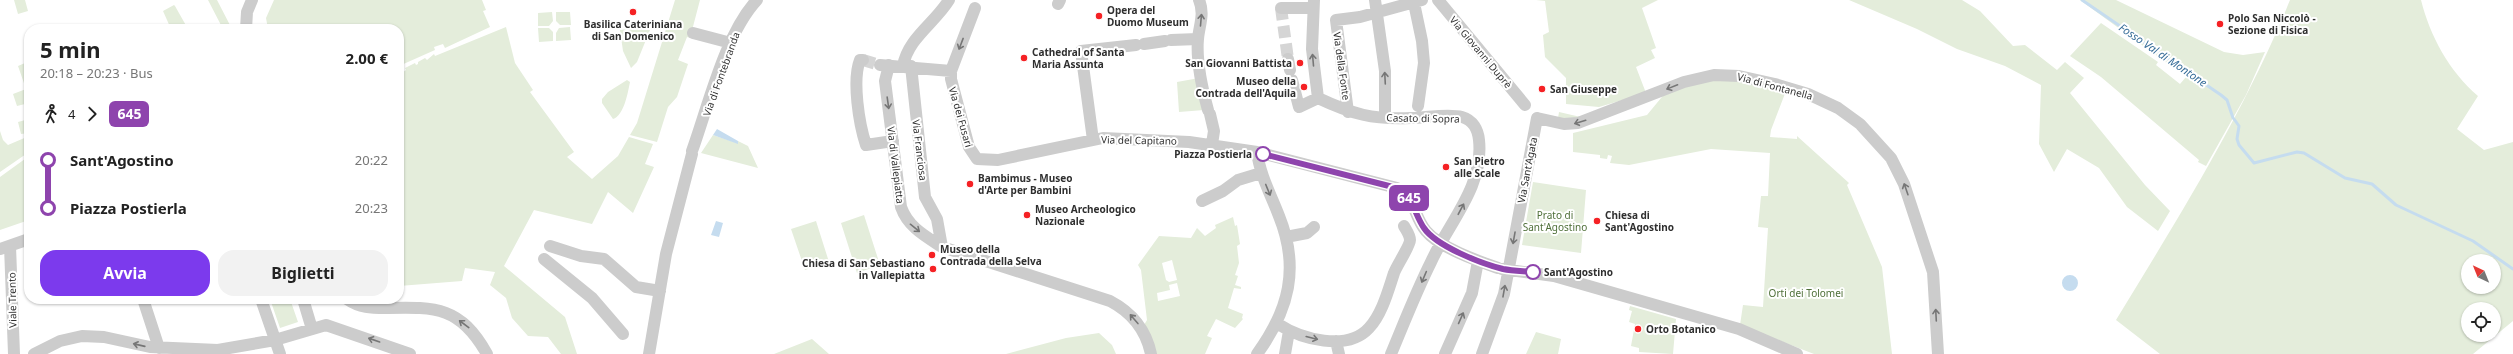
<!DOCTYPE html>
<html lang="it">
<head>
<meta charset="utf-8">
<style>
  :root { --surface:#fff; --page:#f2f2f2; --text:#222; --muted:#767676; --accent:#7c3aed }
  body { margin:0; font-family:"Noto Sans",sans-serif; background:var(--page); color:var(--text); height:100vh; display:flex; flex-direction:column; font-size:15px; white-space:nowrap }
  * { box-sizing:border-box; margin:0 }
  p { font-size:13px; color:var(--muted) }
  .icon { flex:none; width:22px; height:22px; fill:none; stroke:currentColor; stroke-width:2; stroke-linecap:round; stroke-linejoin:round }
  .map { position:relative; flex:1; overflow:hidden }
  .side { position:absolute; left:24px; top:24px; width:380px; height:280px; display:flex; flex-direction:column; background:var(--surface); border-radius:16px; box-shadow:0 1px 3px #0004 }
  .side>* { flex:none }
  .badge { padding:0 8px; border-radius:6px; font-size:14px; line-height:26px }
  .needle { width:26px; rotate:317deg }
  .fabs { position:absolute; left:2461px; top:254px; display:grid; gap:8px }
  .fabs a { display:grid; place-items:center; width:40px; height:40px; border-radius:50%; background:var(--surface); box-shadow:0 1px 3px #0004; font-size:20px }
  .map>.badge { position:absolute; translate:-50% -50%; box-shadow:0 0 0 2px #fff }
  .legs { display:flex; align-items:center; gap:6px; height:44px; padding:0 16px; font-size:13px }
  .legs p { margin-inline-start:auto }
  .head { display:flex; align-items:center; justify-content:space-between; height:68px; padding:0 16px }
  h1 { font-size:22px; font-weight:700; line-height:30px }
  .button { display:flex; gap:8px; margin-top:auto; padding:8px 16px }
  .button a { flex:1; height:46px; border-radius:16px; background:var(--accent); color:#fff; font-size:16px; font-weight:700; line-height:46px; text-align:center }
  .button a+a { background:var(--page); color:var(--text) }
  ul { padding:0 16px; list-style:none }
  li { display:flex; align-items:center; gap:14px; height:48px; font-size:15px }
  li i { display:grid; place-items:center; width:6px; height:100%; margin:0 5px; background:currentColor }
  li i::after { content:''; width:10px; height:10px; margin:-5px; border:3px solid; border-radius:50%; background:var(--surface) }
  li p { margin-inline-start:auto }
  li:first-child i { background:linear-gradient(#0000 50%,currentColor 0) }
  li:last-child i { background:linear-gradient(currentColor 50%,#0000 0) }
  .map>svg:first-child { display:block }
</style>
</head>
<body>
<div class="map">
<svg width="2513" height="354" viewBox="0 0 2513 354">
  <rect width="100%" height="100%" fill="#fff"/>
  <path fill="#e4eddb" fill-rule="evenodd" d="M14 0H25L28 11 18 14Z
    M208 0H217L232 29H223Z
    M274 0H482L486 10 483 11 490 27 445 48 443 44 434 47 435 50 399 66V29H268L266 18Z
    M675 0H700L690 38 687 37 678 60 688 64 677 97 668 107 657 142 630 135 637 123Z
    M1536 0H1658L1642 8 1656 48 1651 50 1655 58 1636 67 1646 93 1599 107 1566 104V78L1545 57 1543 35 1549 32 1545 1Z
    M1849 0H1962L1980 11 2013 46 2025 45 2057 70 2065 62 2084 78 2070 93 2145 185 2170 211 2158 231 2127 207 2099 168 2067 149 2054 172 2039 144 2041 85 2005 66 1957 49 1917 29Z
    M2080 0H2116L2224 52 2243 55 2265 52 2246 95 2206 166 2198 162 2199 160 2101 77 2070 56 2101 23 2158 62 2156 65 2180 84 2186 77Z
    M2290 0H2421C2430 36 2449 71 2478 96L2457 129 2484 150 2513 142V321L2473 354H2160L2116 320C2180 215 2244 113 2290 0ZM2468 261H2494V287H2468ZM2468 309H2494V335H2468Z
    M174 5 175 6 188 29H171L163 11Z
    M552 12 553 21 549 26H538V13Z
    M556 12H570L571 25H560L556 21Z
    M506 27 515 63 533 90 530 92 574 152 567 157 592 179 618 156 629 137 653 144 645 164 654 167 633 213 608 192 592 224 534 210 504 266 565 317 577 354H561L548 337 528 336 512 318 506 298 490 285 495 272 465 268 462 281 399 286V71L402 69 403 72 406 70 405 68 415 63 416 65 418 64V62L425 58 427 60 434 54 435 56Z
    M570 27 571 40 556 41V33L559 28Z
    M642 27V30H650L637 62 631 68 623 51 620 30Z
    M538 28H549L553 32V41L539 42Z
    M25 63 29 70V103L17 106 13 94 26 89 18 66Z
    M1199 78 1204 110 1179 112 1177 82Z
    M627 80 630 82C628 92 624 116 613 119L602 103V99L608 92Z
    M1732 80 1786 91 1771 130 1770 137 1797 139V136L1849 183 1847 185 1882 267 1892 354H1814L1740 325 1743 305 1763 307 1768 228 1758 227 1761 196H1768L1770 153 1711 149 1629 165 1610 163 1612 156 1608 155 1607 159 1600 158V155L1573 152V133L1647 115 1666 92 1697 81Z
    M1559 112 1585 118H1558Z
    M29 119V133L21 134 18 122Z
    M0 131 3 140 8 145 29 136V152L0 172Z
    M713 135 737 143 738 141 748 146 758 168 701 153Z
    M29 156V220L0 230V177Z
    M1533 182 1586 190 1581 253 1522 245Z
    M864 215 880 265 857 273 841 223Z
    M1233 217 1235 226 1237 225 1240 244 1237 246 1239 263 1235 275 1238 276 1235 285 1241 287V289L1234 288 1228 308 1243 314 1242 318 1243 319 1235 328 1216 319 1207 336 1212 338 1205 354H1157L1144 325 1147 320 1141 270 1138 265 1159 236 1191 238 1197 228 1205 236 1216 228 1215 225ZM1172 260 1177 280 1169 282 1166 280 1162 263ZM1177 283 1180 296 1158 301 1157 293 1170 290 1169 285Z
    M816 221 829 262 805 270 791 229Z
    M270 299H290L298 322 280 328Z
    M1630 306 1676 319 1673 354 1639 352V348L1631 346 1635 324 1629 322 1632 311 1629 310Z
    M1536 332 1561 339 1558 354H1526Z
    M1099 333 1112 345 1116 354H1006L1066 338Z
    M812 339 829 354H774Z"/>
  <path fill="#c5dcef" d="M717 129 738 141V144L713 135Z
    M716 221 723 223 719 237 711 235Z
    M2062 283a8 8 0 1 1 16 0a8 8 0 1 1-16 0Z"/>
  <g fill="none" stroke-linecap="round" stroke-linejoin="round">
    <path stroke="#c5dcef" stroke-width="3" d="M2082 0 2221 95 2227 100 2233 118
      M2234 119 2239 126 2237 139 2239 145 2254 163 2297 152 2304 153 2345 178 2372 184 2396 205 2473 241 2513 269"/>
    <path stroke="#d5d5d5" stroke-width="12" stroke-dasharray="12 6" stroke-linecap="butt" d="M1281 8 1288 59
      M863 60 880 65"/>
    <path stroke="#ccc" stroke-width="12" d="M1199 0C1205 14 1199 26 1198 39 1196 61 1202 88 1208 110
      M1314 0 1312 49 1318 98
      M1375 0 1385 71V117
      M1438 0 1525 105
      M1414 3 1422 41 1424 63 1418 106
      M1058 4 1060 0
      M975 8 951 71V79L969 147 977 159 998 160 1103 138 1189 142 1257 152 1397 188C1415 197 1414 217 1426 231 1440 248 1478 261 1498 268
      M1281 8H1313
      M246 29 247 12 252 0
      M693 33 731 43
      M1171 40 1198 39
      M1144 44 1165 41
      M1288 59 1290 70
      M863 60H860C852 80 859 124 866 145L893 141
      M880 65 951 71
      M889 65 885 81 901 207C908 227 925 236 942 247
      M903 66C908 38 935 23 949 0
      M911 66 925 197 937 219 942 247 1110 301C1131 312 1146 330 1151 354
      M1292 80 1299 107 1318 98
      M1318 98C1352 114 1373 120 1411 118 1427 118 1447 113 1462 117 1473 120 1478 130 1479 140 1484 187 1449 222 1431 262 1416 292 1404 323 1391 354
      M1348 112 1336 20 1360 17 1422 0
      M1210 114 1214 131 1212 144
      M1537 118 1564 124 1578 123 1684 82 1714 75 1739 76 1775 84 1808 94 1838 108 1860 124 1891 158 1904 184 1933 272 1938 354
      M1093 140 1081 51 1136 45
      M692 151C708 107 725 34 757 0
      M1257 152C1260 175 1271 195 1279 216 1300 268 1289 310 1257 354
      M1202 201 1223 191 1238 180 1261 173
      M1286 237 1307 233 1314 227
      M10 246 14 354
      M550 246 581 256 604 259 636 287 660 291
      M0 249 29 239
      M544 259 592 298 623 334
      M1502 269 1554 276 1739 329 1797 354
      M143 299 159 348
      M261 299 280 354
      M303 299 312 329
      M347 299C360 308 371 308 386 308 436 307 460 306 487 354
      M1278 324C1301 339 1347 352 1369 328 1382 314 1388 291 1394 273 1397 265 1410 246 1410 240 1410 235 1406 230 1404 226
      M1336 341 1339 354
      M34 354 60 341 82 336 104 337 150 347 218 350 275 340 326 325 410 354
      M649 354 666 254 692 154
      M1285 354 1289 331
      M1445 354 1472 293 1478 261
      M1482 354 1504 294 1537 118"/>
  </g>
  <defs><path id="oneway-shaft" d="M-6 0H5M1.5-3L5.5 0L1.5 3" fill="none" stroke-width="1.6" stroke-linecap="round" stroke-linejoin="round"/></defs>
  <g stroke="#767676">
    <use href="#oneway-shaft" transform="translate(1201 20) rotate(-85)"/>
    <use href="#oneway-shaft" transform="translate(961 44) rotate(111)"/>
    <use href="#oneway-shaft" transform="translate(1313 60) rotate(-95)"/>
    <use href="#oneway-shaft" transform="translate(1385 78) rotate(-93)"/>
    <use href="#oneway-shaft" transform="translate(1672 87) rotate(158)"/>
    <use href="#oneway-shaft" transform="translate(888 103) rotate(82)"/>
    <use href="#oneway-shaft" transform="translate(1580 122) rotate(163)"/>
    <use href="#oneway-shaft" transform="translate(1906 189) rotate(-109)"/>
    <use href="#oneway-shaft" transform="translate(1268 190) rotate(68)"/>
    <use href="#oneway-shaft" transform="translate(1461 209) rotate(-62)"/>
    <use href="#oneway-shaft" transform="translate(915 228) rotate(39)"/>
    <use href="#oneway-shaft" transform="translate(1514 238) rotate(100)"/>
    <use href="#oneway-shaft" transform="translate(1424 277) rotate(113)"/>
    <use href="#oneway-shaft" transform="translate(1504 291) rotate(-80)"/>
    <use href="#oneway-shaft" transform="translate(1936 315) rotate(-93)"/>
    <use href="#oneway-shaft" transform="translate(1461 318) rotate(-66)"/>
    <use href="#oneway-shaft" transform="translate(1134 319) rotate(-131)"/>
    <use href="#oneway-shaft" transform="translate(464 324) rotate(-143)"/>
    <use href="#oneway-shaft" transform="translate(1312 338) rotate(14)"/>
    <use href="#oneway-shaft" transform="translate(374 340) rotate(-161)"/>
    <use href="#oneway-shaft" transform="translate(139 345) rotate(-167)"/>
  </g>
  <g fill="none" stroke-linecap="round" stroke-linejoin="round">
    <defs>
      <path id="line-1" d="M1263 154 1397 188C1414 197 1414 214 1424 228 1436 246 1482 264 1503 269 1513 271 1523 271 1533 272"/>
    </defs>
    <use href="#line-1" stroke="#fff" stroke-width="9"/>
    <use href="#line-1" stroke="#8e44ad" stroke-width="6"/>
  </g>
  <g fill="#f52124" stroke="#fff" stroke-width="1.5">
    <circle cx="633" cy="12" r="4"/>
    <circle cx="1099" cy="16" r="4"/>
    <circle cx="2220" cy="24" r="4"/>
    <circle cx="1024" cy="58" r="4"/>
    <circle cx="1300" cy="63" r="4"/>
    <circle cx="1304" cy="87" r="4"/>
    <circle cx="1542" cy="89" r="4"/>
    <circle cx="1446" cy="167" r="4"/>
    <circle cx="970" cy="184" r="4"/>
    <circle cx="1027" cy="215" r="4"/>
    <circle cx="1597" cy="221" r="4"/>
    <circle cx="932" cy="255" r="4"/>
    <circle cx="933" cy="269" r="4"/>
    <circle cx="1638" cy="329" r="4"/>
  </g>
  <g fill="#fff" stroke="#8e44ad" stroke-width="2">
    <circle cx="1263" cy="154" r="7"/>
    <circle cx="1533" cy="272" r="7"/>
  </g>
  <g text-anchor="middle" stroke-width="4" stroke-linejoin="round" paint-order="stroke">
    <g font-size="10" font-weight="bold" fill="#2f2f2f" stroke="#fff" text-anchor="start">
      <text x="1107" y="14">Opera del<tspan x="1107" dy="12">Duomo Museum</tspan></text>
      <text x="2228" y="22">Polo San Niccolò -<tspan x="2228" dy="12">Sezione di Fisica</tspan></text>
      <text x="633" y="28" text-anchor="middle">Basilica Cateriniana<tspan x="633" dy="12">di San Domenico</tspan></text>
      <text x="1032" y="56">Cathedral of Santa<tspan x="1032" dy="12">Maria Assunta</tspan></text>
      <text x="1292" y="67" text-anchor="end">San Giovanni Battista</text>
      <text x="1296" y="85" text-anchor="end">Museo della<tspan x="1296" dy="12">Contrada dell'Aquila</tspan></text>
      <text x="1550" y="93">San Giuseppe</text>
      <text x="1454" y="165">San Pietro<tspan x="1454" dy="12">alle Scale</tspan></text>
      <text x="978" y="182">Bambimus - Museo<tspan x="978" dy="12">d'Arte per Bambini</tspan></text>
      <text x="1035" y="213">Museo Archeologico<tspan x="1035" dy="12">Nazionale</tspan></text>
      <text x="1605" y="219">Chiesa di<tspan x="1605" dy="12">Sant'Agostino</tspan></text>
      <text x="940" y="253">Museo della<tspan x="940" dy="12">Contrada della Selva</tspan></text>
      <text x="925" y="267" text-anchor="end">Chiesa di San Sebastiano<tspan x="925" dy="12">in Vallepiatta</tspan></text>
      <text x="1646" y="333">Orto Botanico</text>
    </g>
    <g font-size="10" fill="#2f2f2f" stroke="#fff">
      <text transform="translate(1481 52) rotate(50)" y="4">Via Giovanni Duprè</text>
      <text transform="translate(1342 66) rotate(82)" y="4">Via della Fonte</text>
      <text transform="translate(721 74) rotate(-70)" y="4">Via di Fontebranda</text>
      <text transform="translate(1775 86) rotate(15)" y="4">Via di Fontanella</text>
      <text transform="translate(961 117) rotate(74)" y="4">Via dei Fusari</text>
      <text transform="translate(1423 118) rotate(1)" y="4">Casato di Sopra</text>
      <text transform="translate(1139 140) rotate(1)" y="4">Via del Capitano</text>
      <text transform="translate(920 150) rotate(83)" y="4">Via Franciosa</text>
      <text transform="translate(896 165) rotate(83)" y="4">Via di Vallepiatta</text>
      <text transform="translate(1527 170) rotate(-79)" y="4">Via Sant'Agata</text>
      <text transform="translate(12 300) rotate(-91)" y="4">Viale Trento</text>
    </g>
    <g font-size="10" font-weight="bold" fill="#2f2f2f" stroke="#fff" text-anchor="end">
      <text x="1252" y="158">Piazza Postierla</text>
      <text x="1544" y="276" text-anchor="start">Sant'Agostino</text>
    </g>
    <g font-size="10" fill="#4e6f38" stroke="#fff">
      <text x="1555" y="219">Prato di<tspan x="1555" dy="12">Sant'Agostino</tspan></text>
      <text x="1806" y="297">Orti dei Tolomei</text>
    </g>
    <g font-size="11" font-style="italic" fill="#356c98" stroke="#fff">
      <text transform="translate(2163 55) rotate(34)" y="4">Fosso Val di Montone</text>
    </g>
  </g>
</svg>
<div class="fabs">
<a><svg class="needle" viewBox="-14 -14 28 28"><path d="M0-13l5 13h-10z" fill="#e53935"/><path d="M0 13l5-13h-10z" fill="#767676"/></svg></a>
<a><svg class="icon" aria-label="locate" viewBox="0 0 24 24"><circle cx="12" cy="12" r="6"/><path d="M12 2v4M12 18v4M2 12h4M18 12h4"/></svg></a>
</div>
<b class="badge" style="left:1409px;top:198px;background:#8e44ad;color:#fff">645</b>
<section class="side">
<div class="head"><div><h1>5 min</h1><p>20:18 – 20:23 · Bus</p></div><b>2.00 €</b></div>
<div class="legs"><svg class="icon" aria-label="walk" viewBox="0 0 24 24"><circle cx="13" cy="4" r="2"/><path d="M13 8l-2 6 4 7M11 14l-3 7M7 12l3-4h3l4 4"/></svg>4<svg class="icon" aria-label="forward" viewBox="0 0 24 24"><path d="M9 5l7 7-7 7"/></svg><b class="badge" style="background:#8e44ad;color:#fff">645</b></div>
<ul>
<li><i style="color:#8e44ad"></i><b>Sant'Agostino</b><p>20:22</p></li>
<li><i style="color:#8e44ad"></i><b>Piazza Postierla</b><p>20:23</p></li>
</ul>
<div class="button"><a>Avvia</a><a>Biglietti</a></div>
</section>
</div>
</body>
</html>
